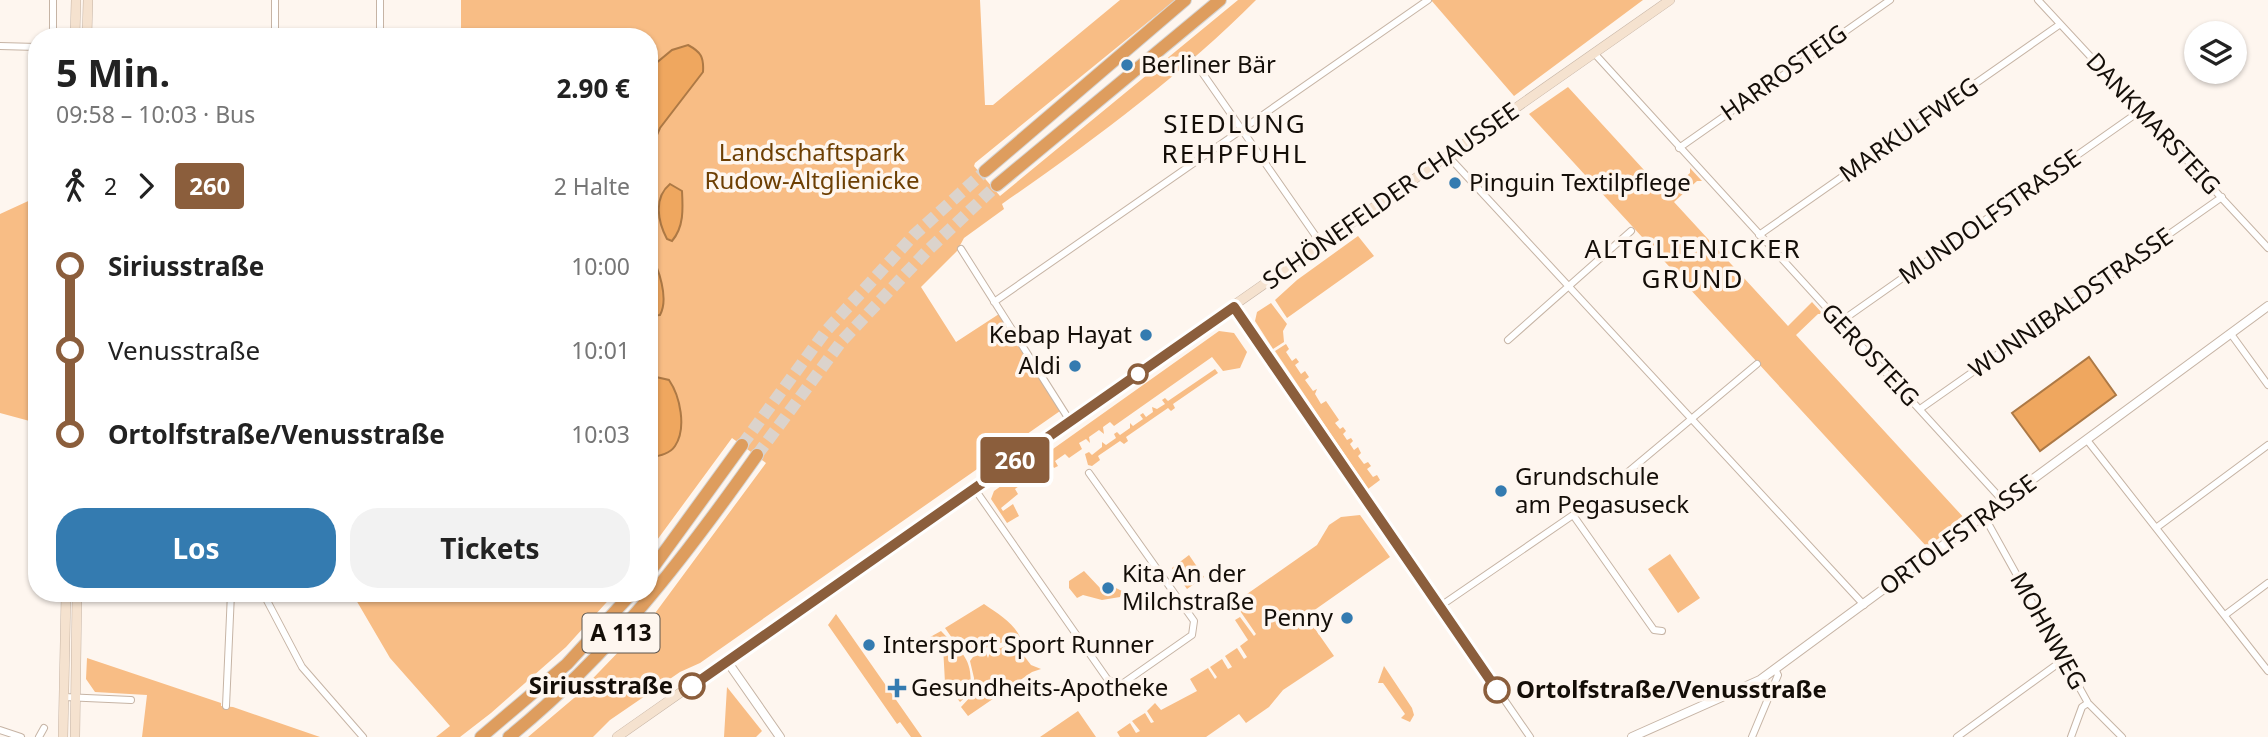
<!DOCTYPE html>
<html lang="de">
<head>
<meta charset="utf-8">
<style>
  :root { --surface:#fff; --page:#f2f2f2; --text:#222; --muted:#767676; --accent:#347bb0 }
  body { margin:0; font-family:"Noto Sans",sans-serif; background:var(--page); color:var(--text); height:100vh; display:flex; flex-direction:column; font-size:26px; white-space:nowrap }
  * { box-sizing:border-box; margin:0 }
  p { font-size:23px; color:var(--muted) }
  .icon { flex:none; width:38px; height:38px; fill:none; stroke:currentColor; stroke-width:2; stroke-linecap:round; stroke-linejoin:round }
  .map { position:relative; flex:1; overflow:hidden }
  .panel { position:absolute; left:28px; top:28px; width:630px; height:574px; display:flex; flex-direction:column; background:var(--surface); border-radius:28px; box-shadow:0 2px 5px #0004 }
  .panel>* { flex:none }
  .badge { padding:0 14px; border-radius:5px; font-size:24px; line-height:46px }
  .controls { position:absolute; left:2184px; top:21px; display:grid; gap:14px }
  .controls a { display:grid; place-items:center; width:63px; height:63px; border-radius:50%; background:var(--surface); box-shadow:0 2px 5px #0004; font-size:35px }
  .map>.badge { position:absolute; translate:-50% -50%; box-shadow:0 0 0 4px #fff }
  .legs { display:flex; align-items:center; gap:10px; height:77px; padding:0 28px; font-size:23px }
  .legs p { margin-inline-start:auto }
  .summary { display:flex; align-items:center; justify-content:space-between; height:119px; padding:0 28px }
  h1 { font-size:38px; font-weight:700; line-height:52px }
  .action { display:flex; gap:14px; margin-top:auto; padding:14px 28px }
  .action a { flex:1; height:80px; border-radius:28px; background:var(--accent); color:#fff; font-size:28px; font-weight:700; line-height:80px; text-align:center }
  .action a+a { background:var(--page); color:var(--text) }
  ul { padding:0 28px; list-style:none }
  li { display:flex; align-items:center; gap:24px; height:84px; font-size:26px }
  li i { display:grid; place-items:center; width:10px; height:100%; margin:0 9px; background:currentColor }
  li i::after { content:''; width:18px; height:18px; margin:-9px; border:5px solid; border-radius:50%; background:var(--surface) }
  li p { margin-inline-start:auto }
  li:first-child i { background:linear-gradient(#0000 50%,currentColor 0) }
  li:last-child i { background:linear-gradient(currentColor 50%,#0000 0) }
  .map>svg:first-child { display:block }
</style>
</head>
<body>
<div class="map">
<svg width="2268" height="737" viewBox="0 0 2268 737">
  <rect width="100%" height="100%" fill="#fef6ef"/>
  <path fill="#f8bd85" d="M461 0H980L985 105H993L1120 0H1175L975 163 974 166 1000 196 1238 0H1256C1183 74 1087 145 1002 204L1004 209 964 238 957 251 921 287 956 342 999 314 1060 411 700 663 680 672 610 720 593 737H528L574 698 653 616 766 463 732 438 649 551V37H461Z
    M1431 0H1643L1514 96Z
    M1568 87 1666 194 1690 173V168L1702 181H1697L1674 202 1788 326 1812 302 1823 314H1818L1796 335 1965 519 1927 547 1529 114Z
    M37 197V423L0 413V214Z
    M1358 236 1374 256 1287 318 1275 300 1297 280Z
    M1271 303 1287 324 1283 331 1284 342 1273 349 1255 321 1257 312Z
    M1219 331 1234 333 1247 352 1240 368 1223 371 1212 357 1114 426 1110 422 1103 427 1104 434 1099 430 1089 437 1090 443 1086 439 1079 443 1082 449 1069 458 1065 454 1055 461 1058 466 1054 468 1051 464 1045 468 1048 473 1043 476 1039 472 1033 476 1034 483 1029 479 1015 489 1018 494 1001 508 1003 511 1013 504 1019 516 1007 523 991 499 994 491Z
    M1286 344 1289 349 1286 352 1292 361 1296 358 1299 362 1295 365 1301 374 1305 371 1309 377 1305 380 1313 391 1317 389 1315 394 1321 404 1326 401 1339 420 1335 423 1340 429 1343 427 1346 431 1343 434 1347 440 1351 438 1353 441 1350 444 1354 450 1358 447 1361 453 1358 456 1364 464 1368 462 1371 466 1367 469 1373 477 1377 475 1380 480 1368 489 1275 351Z
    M1215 369 1218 373 1173 404 1175 408 1171 411 1168 408 1126 437 1128 441 1124 444 1120 441 1098 456 1100 460 1092 466 1088 465 1085 454 1089 452 1092 455 1102 447V442L1106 445 1116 438 1114 434 1117 432 1120 435 1130 428V423L1133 426 1143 419 1140 415 1143 413 1146 417 1153 412 1152 407 1157 409 1165 404 1162 400 1165 398 1168 401Z
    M1360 515 1390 557 1306 616 1334 656 1283 690 1269 707 1246 723 1239 714 1206 737H1120L1117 732 1130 723 1136 733 1140 731 1132 721 1145 713 1151 723 1154 722 1147 711 1155 703 1161 710 1197 691 1190 679 1208 668 1215 679 1217 677 1210 667 1222 659 1228 669 1232 667 1225 656 1237 648 1244 659 1247 657 1240 646 1248 640 1235 620 1240 617 1254 636 1256 634 1236 605 1237 601 1317 545 1329 525 1341 517Z
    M1670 554 1700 598 1678 613 1648 569Z
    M1189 555 1204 577 1187 589 1172 568Z
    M1084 571 1101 589 1116 588 1122 591 1120 597 1102 600 1083 595 1077 598 1069 588V581Z
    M352 593H615L566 647 491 713 460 737H436L450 726 390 658Z
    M984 604C1001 616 1017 624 1023 645L1003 642 973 652 957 645 945 628Z
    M836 614 922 737H911L900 722 897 724 828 625Z
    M941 631C962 653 974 658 970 693L960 702 945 683 943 646 935 639 923 641Z
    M1006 646 1018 648 1031 665 1041 669 1032 672 968 716 961 707 973 694 974 678 970 661 973 657 986 653 988 658 990 652Z
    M87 658 221 703V706L233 707 320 737H142L147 695 95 692 86 679Z
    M1384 666 1412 708 1414 715 1410 722 1401 718 1405 714 1383 683H1378Z
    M727 687 762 731 756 737H724Z
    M1078 711 1096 737H1040Z"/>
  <path fill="#efa75f" stroke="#ad7945" stroke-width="2" d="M688 45C701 52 704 57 703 72L660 128 649 153V69L672 50Z
    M670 184 682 191C683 209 684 227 672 241L667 239C658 222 653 198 670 184Z
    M649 253C659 267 669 299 660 315L649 316Z
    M2089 357 2116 395 2040 451 2012 413Z
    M656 377 669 380C680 396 687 428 675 446 670 454 658 456 649 458V381Z"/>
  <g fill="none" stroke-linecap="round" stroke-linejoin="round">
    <path stroke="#dbd3cc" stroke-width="12" stroke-dasharray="12 6" stroke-linecap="butt" d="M742 445 825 332 914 235 985 171
      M757 455 841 342 926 252 997 185"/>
    <defs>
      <path id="minor" d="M380 0V37
        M2038 0 2268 248
        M53 37V0
        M275 37V0
        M0 46 37 47
        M1594 53 2004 502
        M1192 58 1322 245
        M1679 148 1890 0
        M1447 155 1864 605
        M1759 235 2059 25
        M961 249 1070 421
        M994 302 1428 0
        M1234 307 1530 737
        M1840 322 2140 111
        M2231 334 2268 385
        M1508 340 1631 231
        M1920 409 2222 197
        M2087 440 2268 671
        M1616 482 1757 364
        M974 488 1108 680 1122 684 1192 635 1194 621 1089 473
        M1984 516 2088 703 2122 737
        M2156 528 2268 445
        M263 593 302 667 363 737
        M1439 607 1573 515 1654 630 1662 631
        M2225 615 2268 583
        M64 697 131 700
        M226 706 231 593
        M0 730 21 737
        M39 737 44 728
        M1752 737 1778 675 1775 669
        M1957 737 2063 660
        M2071 737 2082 707 2088 703"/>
      <path id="tertiary" d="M727 661 780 737
        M1632 737 1760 680 2268 306"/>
      <path id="secondary" d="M75 37 76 0
        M87 37 88 0
        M63 737 66 593
        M75 737 77 593
        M617 737 1670 0"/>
      <path id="motorway" d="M985 171 1185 0
        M997 185 1220 0
        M649 573 742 445
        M481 737 567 664 632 593
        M509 737C611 654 682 561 757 455"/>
    </defs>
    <use href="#minor" stroke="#c6b4a5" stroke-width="8"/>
    <use href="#tertiary" stroke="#c6b4a5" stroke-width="10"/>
    <use href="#secondary" stroke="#c6b4a5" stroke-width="10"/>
    <use href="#motorway" stroke="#d5d4d3" stroke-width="14"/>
    <use href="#minor" stroke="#fff" stroke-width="6"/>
    <use href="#tertiary" stroke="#fff" stroke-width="8"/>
    <use href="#secondary" stroke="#f5e2cf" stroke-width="9"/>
    <use href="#motorway" stroke="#de9d5e" stroke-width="12"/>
  </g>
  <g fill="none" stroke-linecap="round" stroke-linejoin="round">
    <defs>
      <path id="line-1" d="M692 686 1234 307 1497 690"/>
    </defs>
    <use href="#line-1" stroke="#fff" stroke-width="16"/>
    <use href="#line-1" stroke="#8b5e3c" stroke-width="10"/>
  </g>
  <g fill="#347bb0" stroke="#fef6ef" stroke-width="2.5">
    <circle cx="1127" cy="65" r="7"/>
    <circle cx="1455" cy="183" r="7"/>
    <circle cx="1146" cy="335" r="7"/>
    <circle cx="1075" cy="366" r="7"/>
    <circle cx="1501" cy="491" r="7"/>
    <circle cx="1108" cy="588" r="7"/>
    <circle cx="1347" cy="618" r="7"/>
    <circle cx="869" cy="645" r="7"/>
    <path d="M893.5 677.5h7v7h7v7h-7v7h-7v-7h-7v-7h7z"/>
  </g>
  <g fill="#fff" stroke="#8b5e3c" stroke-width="3.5">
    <circle cx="1138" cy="374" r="9"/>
    <circle cx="692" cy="686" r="12"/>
    <circle cx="1497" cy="690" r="12"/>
  </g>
  <g text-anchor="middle" stroke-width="7" stroke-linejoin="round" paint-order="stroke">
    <rect fill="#fef6ef" stroke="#5a544d" stroke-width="2" x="582.5" y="613.5" width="77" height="39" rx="5"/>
    <g font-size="23" font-weight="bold" fill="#140e08">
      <text x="621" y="641">A 113</text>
    </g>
    <g font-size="24" fill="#140e08" stroke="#fef6ef" text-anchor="start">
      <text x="1141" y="73">Berliner Bär</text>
      <text x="1469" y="191">Pinguin Textilpflege</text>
      <text x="1132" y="343" text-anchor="end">Kebap Hayat</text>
      <text x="1061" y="374" text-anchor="end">Aldi</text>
      <text x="1515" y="485">Grundschule<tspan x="1515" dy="28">am Pegasuseck</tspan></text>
      <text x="1122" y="582">Kita An der<tspan x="1122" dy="28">Milchstraße</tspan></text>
      <text x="1333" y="626" text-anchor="end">Penny</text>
      <text x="883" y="653">Intersport Sport Runner</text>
      <text x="911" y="696">Gesundheits-Apotheke</text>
    </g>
    <g font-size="24" fill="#140e08" stroke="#fef6ef">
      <text transform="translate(1784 73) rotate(-35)" y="8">HARROSTEIG</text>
      <text transform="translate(2153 124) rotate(47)" y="8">DANKMARSTEIG</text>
      <text transform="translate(1909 130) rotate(-35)" y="8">MARKULFWEG</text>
      <text transform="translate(1391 196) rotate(-35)" y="8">SCHÖNEFELDER CHAUSSEE</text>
      <text transform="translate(1990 217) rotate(-35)" y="8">MUNDOLFSTRASSE</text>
      <text transform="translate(2071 303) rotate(-35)" y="8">WUNNIBALDSTRASSE</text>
      <text transform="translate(1870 355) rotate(47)" y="8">GEROSTEIG</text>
      <text transform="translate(1958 535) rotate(-36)" y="8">ORTOLFSTRASSE</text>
      <text transform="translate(2048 631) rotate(61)" y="8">MOHNWEG</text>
    </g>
    <g font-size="24" fill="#6d3f03" stroke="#fef6ef">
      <text x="812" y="161">Landschaftspark<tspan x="812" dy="28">Rudow-Altglienicke</tspan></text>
    </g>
    <g font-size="24" font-weight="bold" fill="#140e08" stroke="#fef6ef" text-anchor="end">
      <text x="673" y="694">Siriusstraße</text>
      <text x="1516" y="698" text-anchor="start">Ortolfstraße/Venusstraße</text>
    </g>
    <g font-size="26" letter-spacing="2" fill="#140e08" stroke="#fef6ef">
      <text x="1235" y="133">SIEDLUNG<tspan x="1235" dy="30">REHPFUHL</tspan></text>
      <text x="1693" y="258">ALTGLIENICKER<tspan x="1693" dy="30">GRUND</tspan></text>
    </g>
  </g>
</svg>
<div class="controls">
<a><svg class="icon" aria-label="layers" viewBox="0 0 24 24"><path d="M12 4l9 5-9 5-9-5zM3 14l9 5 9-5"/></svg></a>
</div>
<b class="badge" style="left:1015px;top:460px;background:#8b5e3c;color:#fff">260</b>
<section class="panel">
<div class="summary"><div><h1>5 Min.</h1><p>09:58 – 10:03 · Bus</p></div><b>2.90 €</b></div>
<div class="legs"><svg class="icon" aria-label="walk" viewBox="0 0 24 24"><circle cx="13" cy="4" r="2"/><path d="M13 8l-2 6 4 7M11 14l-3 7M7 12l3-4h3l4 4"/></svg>2<svg class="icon" aria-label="forward" viewBox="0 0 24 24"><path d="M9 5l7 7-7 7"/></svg><b class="badge" style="background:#8b5e3c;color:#fff">260</b><p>2 Halte</p></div>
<ul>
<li><i style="color:#8b5e3c"></i><b>Siriusstraße</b><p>10:00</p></li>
<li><i style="color:#8b5e3c"></i><span>Venusstraße</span><p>10:01</p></li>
<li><i style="color:#8b5e3c"></i><b>Ortolfstraße/Venusstraße</b><p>10:03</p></li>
</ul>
<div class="action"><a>Los</a><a>Tickets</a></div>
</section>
</div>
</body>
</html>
